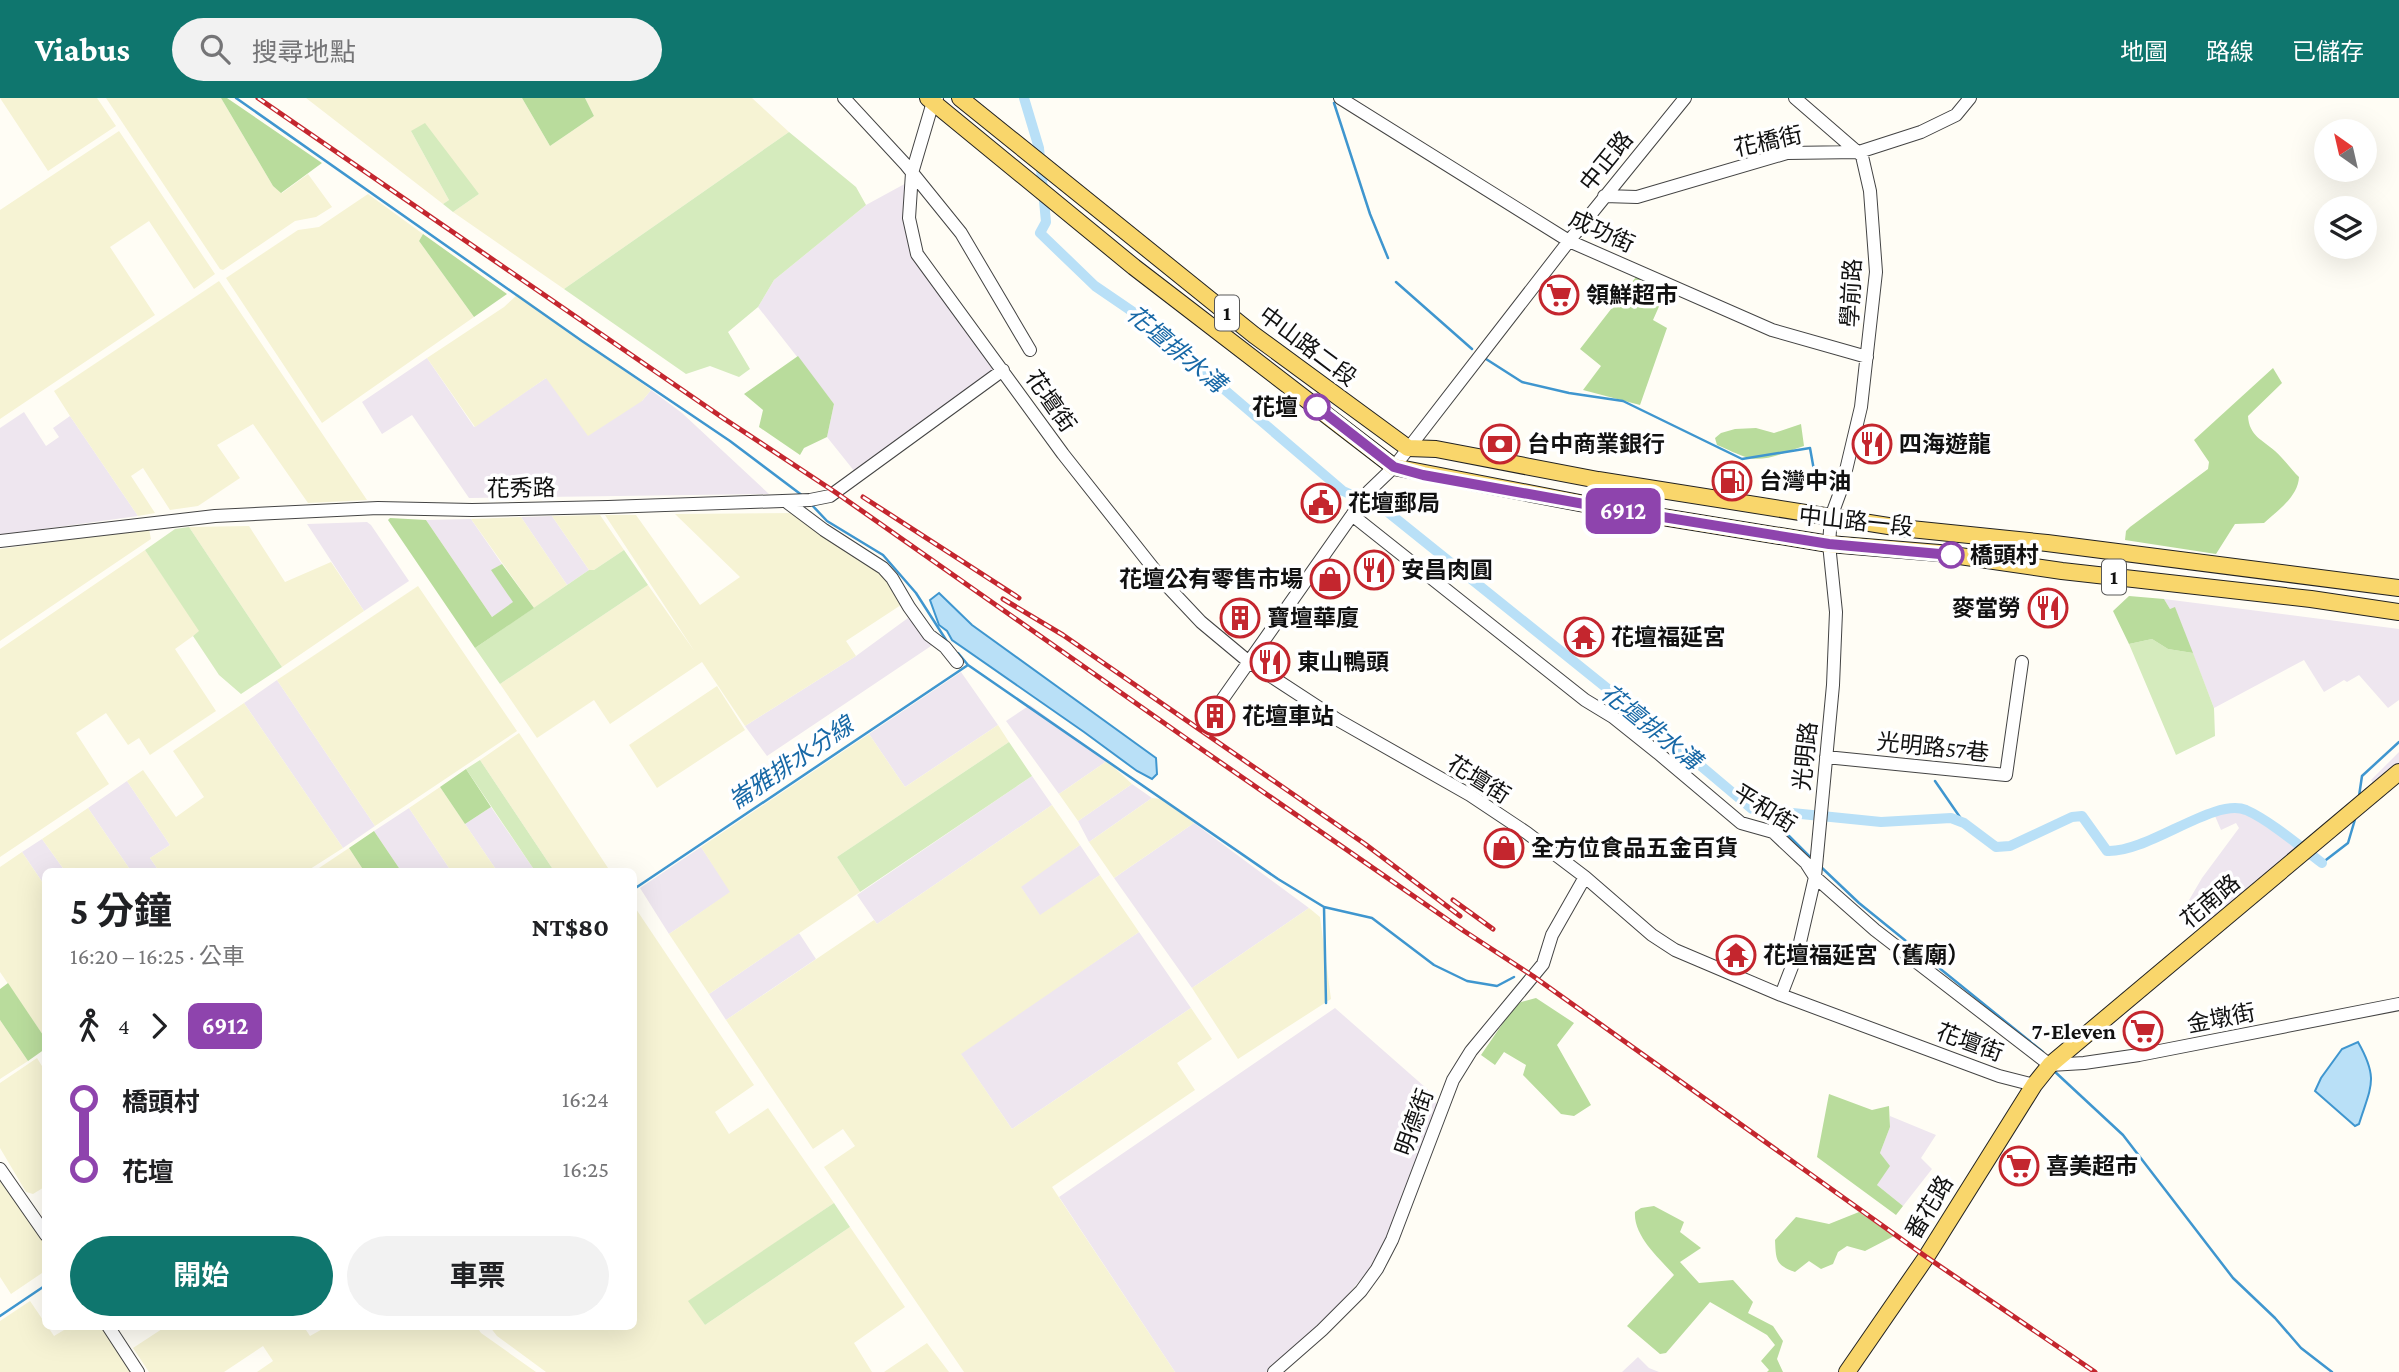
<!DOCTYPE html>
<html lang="zh-TW">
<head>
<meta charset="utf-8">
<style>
  :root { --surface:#fff; --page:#f2f2f2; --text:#202124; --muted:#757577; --accent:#0f766e }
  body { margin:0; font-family:"Crimson Pro","Noto Sans TC",serif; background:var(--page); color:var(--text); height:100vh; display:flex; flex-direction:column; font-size:26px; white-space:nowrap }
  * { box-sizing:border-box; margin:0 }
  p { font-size:23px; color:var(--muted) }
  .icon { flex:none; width:38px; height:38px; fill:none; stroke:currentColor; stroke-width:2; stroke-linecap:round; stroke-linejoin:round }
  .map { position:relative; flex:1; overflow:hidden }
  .sheet { position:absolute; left:42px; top:770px; width:595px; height:462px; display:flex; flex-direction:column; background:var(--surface); border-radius:10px; box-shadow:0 7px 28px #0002 }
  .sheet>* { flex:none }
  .badge { padding:0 14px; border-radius:10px; font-size:24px; line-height:46px }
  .needle { width:46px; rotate:326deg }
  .buttons { position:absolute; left:2314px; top:21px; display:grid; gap:14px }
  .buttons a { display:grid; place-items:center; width:63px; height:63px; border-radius:50%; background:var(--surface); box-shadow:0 7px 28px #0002; font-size:35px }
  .map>.badge { position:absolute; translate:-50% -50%; box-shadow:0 0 0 4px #fff }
  .legs { display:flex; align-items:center; gap:10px; height:77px; padding:0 28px; font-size:23px }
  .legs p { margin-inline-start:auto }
  .head { display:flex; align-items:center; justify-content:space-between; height:119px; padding:0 28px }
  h1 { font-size:38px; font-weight:700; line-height:52px }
  .primary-button { display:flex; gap:14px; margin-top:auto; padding:14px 28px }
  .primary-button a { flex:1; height:80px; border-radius:42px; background:var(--accent); color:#fff; font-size:28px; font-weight:700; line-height:80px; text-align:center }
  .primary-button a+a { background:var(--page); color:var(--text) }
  ul { padding:0 28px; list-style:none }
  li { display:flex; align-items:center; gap:24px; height:70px; font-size:26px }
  li i { display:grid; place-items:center; width:10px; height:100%; margin:0 9px; background:currentColor }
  li i::after { content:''; width:18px; height:18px; margin:-9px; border:5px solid; border-radius:50%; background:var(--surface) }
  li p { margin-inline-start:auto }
  li:first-child i { background:linear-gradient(#0000 50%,currentColor 0) }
  li:last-child i { background:linear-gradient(currentColor 50%,#0000 0) }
  header { display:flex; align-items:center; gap:42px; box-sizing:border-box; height:98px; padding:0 35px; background:var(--accent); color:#fff }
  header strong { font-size:33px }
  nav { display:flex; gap:38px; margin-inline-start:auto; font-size:24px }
  .search { width:490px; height:63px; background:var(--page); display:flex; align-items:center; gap:18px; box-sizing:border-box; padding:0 24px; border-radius:38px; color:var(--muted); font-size:26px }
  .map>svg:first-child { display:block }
</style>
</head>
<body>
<header>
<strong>Viabus</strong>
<div class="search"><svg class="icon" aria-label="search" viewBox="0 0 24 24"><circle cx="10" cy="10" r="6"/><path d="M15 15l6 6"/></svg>搜尋地點</div>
<nav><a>地圖</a><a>路線</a><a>已儲存</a></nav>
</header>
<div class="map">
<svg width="2399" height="1274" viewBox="0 0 2399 1274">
  <rect width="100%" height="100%" fill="#fffdf5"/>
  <path fill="#eee6ef" d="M910 83 918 149 996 271 855 374 827 339 834 306 758 209 774 182 866 107Z
    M427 260 474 329 546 280 642 303 651 292 682 315 769 396 469 400 412 317 382 336 362 304Z
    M24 314 46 348 59 339 53 330 70 318 138 418 0 437V330Z
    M552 418 589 472 567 487 521 419Z
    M471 421 502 466 492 472 514 504 492 519 426 422Z
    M367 424 371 427 409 483 364 513 307 426Z
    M2164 501 2399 531V602L2388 610 2359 577 2347 584 2344 582 2324 594 2304 562 2214 610 2175 510 2170 511Z
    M908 520 934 546 767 658 745 628 856 558Z
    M961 574 998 627 905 689 869 636Z
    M277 582 375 728 343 750 244 605Z
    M1030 607 1107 663 1059 696 1006 623Z
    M2399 654V668L2375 688 2371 682Z
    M1032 678 1052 707 877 826 857 797Z
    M127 683 170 747 150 760 159 773H131L88 710Z
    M1132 686 1152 700 1089 744 1078 723Z
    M491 709 535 773H497L465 726Z
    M409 710 451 773H401L374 733Z
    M2237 711 2250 713 2299 749 2205 828 2182 814 2202 780 2239 730 2236 725 2221 732 2215 718Z
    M1194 725 1309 810 1192 890 1114 780Z
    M42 741 65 773 46 774 45 788 22 754Z
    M1080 747 1100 777 1040 818 1020 788Z
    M701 749 731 794 669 836 640 790Z
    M1139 834 1191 910 1012 1031 960 955Z
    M799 835 816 861 726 922 709 896Z
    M1335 910 1434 997 1437 1008 1383 1147 1368 1173 1337 1209 1266 1274H1175L1059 1099Z
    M1890 1018 1936 1037 1921 1060 1932 1071 1903 1108 1877 1087 1889 1068 1880 1055 1890 1029Z
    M1638 1259 1649 1270 1659 1274H1622Z"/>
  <path fill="#f6f3d4" d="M0 0H97L116 28 48 73Z
    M106 0H221L273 88 282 95 308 76 332 109 316 119 295 123 223 172 220 171Z
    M306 0H522L550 48 594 18 585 0H752L789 34 564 191 453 114 479 96 411 33 449 102 443 106Z
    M119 33 215 176 194 191 149 123 110 149 155 217 0 321V112Z
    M368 96 423 136 419 143 474 219 322 325 226 180 298 132 319 129Z
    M219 183 367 402 308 405 253 326 217 347 240 380 198 408 170 412 143 370 131 378 155 415 138 418 70 318 54 293Z
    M518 196 651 292 642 303 588 338 546 280 475 329 427 260 504 209Z
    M801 415 884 475 904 505 846 543 856 558 745 628 702 564 610 626 594 602 537 640 500 586 648 487 695 554 605 417H636L700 507 740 479 675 416Z
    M600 417 624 452 594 472H589L552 418Z
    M521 419 567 487 534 510 471 421Z
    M249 428 285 484 331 464 364 513 282 569 189 429Z
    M149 431 151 441 0 543V451Z
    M145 452 200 533 175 551 216 613 150 657 139 640 128 647 106 615 76 635 109 686 0 759V551Z
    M418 488 517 633 375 728 277 582Z
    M717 588 745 632 657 690 629 647Z
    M244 605 343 750 307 773H159L150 760 170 747 127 683 143 672 176 719 204 699 173 653Z
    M998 627 1009 644 837 759 860 794 709 896 669 836 730 794 701 749 869 636 905 689Z
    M519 635 610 773H554L480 662Z
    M1107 663 1132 686 1078 723 1059 696Z
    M440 689 497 773H451L409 710Z
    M1152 700 1161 701 1194 725 1114 780 1089 744Z
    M1052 707 1080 747 1021 789 1040 817 1100 777 1139 834 961 956 1012 1031 1191 910 1212 941 1177 965 1195 992 1052 1089 1175 1274H964L824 1069 855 1048 843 1031 813 1051 726 922 874 822 877 826Z
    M88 710 131 773H65L42 741Z
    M349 750 364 773H314L316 772Z
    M22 754 45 788V940L0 874V769Z
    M634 808 754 987 715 1014 729 1036 768 1010 834 1105 689 1203 705 1227 850 1129 905 1209 854 1245 872 1274H546L497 1238 490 1229 634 1228Z
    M1309 810 1320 819 1331 901 1238 961 1192 890Z
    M0 922 28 963 0 981Z
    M37 960 45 973 46 1088 33 1096 26 1094 0 1050V985Z
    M0 1066 45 1134V1173L11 1196 0 1179Z
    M30 1203 45 1225 46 1228 48 1229 54 1238 69 1229H103L133 1274H0V1223Z
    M165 1229H304L310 1238 326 1229H477L481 1235 536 1274H257L273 1263 263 1248 224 1274H149L133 1250Z
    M927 1245 949 1274H884Z"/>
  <path fill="#d5ebbd" d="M425 25 479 96 453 114 443 106 449 102 411 33Z
    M789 34 856 89 866 107 774 182 758 209 728 234 750 271 739 279 710 268 686 276 564 191Z
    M189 429 282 569 241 596 219 577 193 538 199 533 145 452 175 431Z
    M624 452 648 487 500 586 475 550 589 472H594Z
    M2152 541 2168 551 2193 555 2214 610 2215 638 2176 657 2129 546Z
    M1009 644 1032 678 860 794 837 759Z
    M480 662 554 773H535L466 671Z
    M834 1105 850 1129 705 1227 688 1203Z"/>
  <path fill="#b9dc9c" d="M221 0H227L322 65 281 95 273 88Z
    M522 0H585L594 18 550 48Z
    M423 136 507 196 474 219 419 143Z
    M1636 179 1665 195 1653 222 1667 230 1640 307 1583 292 1601 268 1580 251Z
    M798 258 834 306 827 339 804 350 800 357 759 329 763 312 744 296Z
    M2273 270 2282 285 2248 318C2249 338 2263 342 2275 353 2284 361 2291 371 2299 379 2298 399 2277 413 2264 425L2235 426 2216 456 2125 442 2126 433 2130 429 2208 371 2209 364 2194 342Z
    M1801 326 1804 348C1788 353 1766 364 1749 360 1738 357 1727 351 1717 347L1715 340 1721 335 1735 331 1756 330 1774 335Z
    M390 420 426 422 492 519 513 504 491 472 502 466 534 510 475 550 388 422Z
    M2129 498 2164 501 2170 511 2175 509 2193 555 2168 551 2152 541 2129 546 2113 513Z
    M466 671 491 709 465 726 440 689Z
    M374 733 401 773H364L349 750Z
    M8 885 45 940V951L28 963 0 922V891Z
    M1536 900 1574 925 1557 947 1591 1007 1574 1018 1561 1016 1523 977 1526 967 1504 954 1495 967 1481 957 1514 909 1521 904Z
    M1829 996 1872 1012 1889 1008 1890 1029 1880 1055 1890 1068 1877 1087 1903 1108 1896 1117 1817 1059Z
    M1654 1108 1684 1124 1680 1134 1701 1150 1680 1164 1699 1185 1733 1182 1753 1204 1748 1215 1773 1228 1783 1243 1777 1261 1783 1274H1767L1769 1272 1761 1263 1775 1247 1767 1237 1710 1204 1666 1255 1660 1256 1627 1228 1674 1177C1660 1161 1633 1138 1635 1114L1641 1110Z
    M1859 1114 1894 1138 1865 1153 1847 1148 1838 1154 1833 1166 1821 1171 1809 1163 1795 1174C1775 1167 1776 1161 1775 1142L1796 1119 1829 1126Z"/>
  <path fill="#b9e0f7" stroke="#3f96cf" stroke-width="2" d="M939 495 972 527 1156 660 1157 676 1152 681 1137 673 1084 634 952 542 947 533 939 527 930 502Z
    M2358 944C2379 981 2371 988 2359 1026L2355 1028 2315 993 2321 980 2342 951Z"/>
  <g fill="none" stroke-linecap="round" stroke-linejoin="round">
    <path stroke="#3f96cf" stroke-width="2.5" d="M236 0 582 243 730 343 803 398
      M1334 5 1370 116 1388 160
      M1396 184 1472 251
      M1486 261 1522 284 1569 295 1623 303 1742 361 1810 350 1815 378
      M810 405 827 423 883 457 916 495 948 545
      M958 555 968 567 1278 781 1324 809 1326 905
      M1935 683 1964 725
      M2359 698 2362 678 2399 644
      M1779 715V728L1812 761
      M2322 765 2348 745 2356 718
      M1820 768 1859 805 2043 954
      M634 791 968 567
      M1324 809 1372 820 1434 867 1467 883 1497 888 1514 879
      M2053 972 2123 1037 2233 1180 2275 1220 2301 1250 2332 1274
      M0 1218 46 1187"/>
    <path stroke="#b9e0f7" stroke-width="10" d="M1024 0 1039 50 1046 124 1040 135 1095 188 1136 216 1343 393 1384 411 1644 620 1752 711 1881 724 1951 720 1964 725 1996 749 2010 748 2072 719 2082 718 2107 753C2148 755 2214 699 2246 712 2269 722 2301 749 2322 765"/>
    <defs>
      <path id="minor" d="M844 0 906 67 961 135 1030 252
        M937 0 933 4 912 75 909 120 917 156 1063 356 1169 490 1201 524 1249 564 1338 622 1470 697 1527 735 1585 779 1652 837 1675 852 1781 897 1999 978 2034 987
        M1340 0 1569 143 1772 232 1867 259
        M1604 98 1637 99 1787 55 1859 54 1921 34 1956 17 1970 0
        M788 405 824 432 883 470 892 480 909 509 929 537 945 549 957 564
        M1352 417 1585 602 1613 619 1658 655 1741 725 1773 734 1806 765 1815 779 1875 832 2050 967 2084 965 2139 957 2399 906
        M0 443 215 418 378 410 472 412 608 409 810 402 830 398 1003 272
        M1222 602 1369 393 1394 369 1569 143 1685 0
        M1826 659 2006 677 2022 564
        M1781 897 1798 853 1815 779 1833 587 1836 514 1829 446 1831 419 1842 389 1861 309 1876 174 1870 93 1862 58 1795 0
        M0 1071 46 1137
        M108 1228 138 1274
        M1274 1274 1322 1232 1361 1193 1377 1171 1392 1142 1453 982 1471 953 1543 866 1552 837 1585 779"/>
      <path id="major" d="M928 0 1134 169 1394 369 1595 408 1829 446 1939 455 2062 473 2311 501 2399 514
        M960 0 1254 237 1408 350 1436 351 1598 382 1901 430 2047 445 2399 490
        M1847 1274 1925 1161 2034 987 2050 967 2399 674"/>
    </defs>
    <use href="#minor" stroke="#444" stroke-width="14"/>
    <use href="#major" stroke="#222" stroke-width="18"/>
    <use href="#minor" stroke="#fff" stroke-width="12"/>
    <use href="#major" stroke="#f9d66b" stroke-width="16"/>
    <defs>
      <path id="rail" d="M258 0 723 320 835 394 1194 646 1464 833 1533 878 1925 1158 2095 1274
        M863 399 1019 500
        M1003 501 1063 537 1365 746 1460 818
        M1453 802 1493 831"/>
    </defs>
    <use href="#rail" stroke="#c4262e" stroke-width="5"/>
    <use href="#rail" stroke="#fff" stroke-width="2.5" stroke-dasharray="8" stroke-linecap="butt"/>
  </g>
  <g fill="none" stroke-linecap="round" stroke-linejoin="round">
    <defs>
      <path id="line-1" d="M1317 309 1394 369 1423 377 1595 408 1829 446 1951 457"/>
    </defs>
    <use href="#line-1" stroke="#fff" stroke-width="16"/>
    <use href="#line-1" stroke="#8e44ad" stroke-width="10"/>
  </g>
  <defs>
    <symbol id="supermarket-ring" viewBox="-11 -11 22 22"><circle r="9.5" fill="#fff" stroke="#c4262e" stroke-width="1.5"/><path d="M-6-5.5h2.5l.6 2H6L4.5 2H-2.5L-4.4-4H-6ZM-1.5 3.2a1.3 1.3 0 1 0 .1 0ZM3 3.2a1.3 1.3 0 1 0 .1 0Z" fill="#c4262e"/></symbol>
    <symbol id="bank-ring" viewBox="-11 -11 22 22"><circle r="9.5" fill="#fff" stroke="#c4262e" stroke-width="1.5"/><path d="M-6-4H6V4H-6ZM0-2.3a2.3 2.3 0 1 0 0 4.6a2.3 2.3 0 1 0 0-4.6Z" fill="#c4262e"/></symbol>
    <symbol id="restaurant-ring" viewBox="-11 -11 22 22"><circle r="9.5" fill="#fff" stroke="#c4262e" stroke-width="1.5"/><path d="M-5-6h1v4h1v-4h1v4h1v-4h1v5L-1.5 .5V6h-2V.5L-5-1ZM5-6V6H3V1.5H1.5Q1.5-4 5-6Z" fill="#c4262e"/></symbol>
    <symbol id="fuel-ring" viewBox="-11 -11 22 22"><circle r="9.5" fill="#fff" stroke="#c4262e" stroke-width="1.5"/><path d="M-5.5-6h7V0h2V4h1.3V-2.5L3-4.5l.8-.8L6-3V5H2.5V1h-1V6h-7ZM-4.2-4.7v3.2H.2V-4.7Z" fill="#c4262e"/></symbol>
    <symbol id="civic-ring" viewBox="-11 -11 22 22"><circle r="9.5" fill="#fff" stroke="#c4262e" stroke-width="1.5"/><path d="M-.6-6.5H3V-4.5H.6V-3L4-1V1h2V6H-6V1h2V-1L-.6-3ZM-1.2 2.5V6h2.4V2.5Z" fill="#c4262e"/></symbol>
    <symbol id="shop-ring" viewBox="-11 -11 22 22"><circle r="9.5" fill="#fff" stroke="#c4262e" stroke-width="1.5"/><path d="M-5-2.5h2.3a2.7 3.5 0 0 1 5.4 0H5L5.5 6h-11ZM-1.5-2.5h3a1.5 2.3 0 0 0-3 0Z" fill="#c4262e"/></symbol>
    <symbol id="building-ring" viewBox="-11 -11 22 22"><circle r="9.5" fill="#fff" stroke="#c4262e" stroke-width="1.5"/><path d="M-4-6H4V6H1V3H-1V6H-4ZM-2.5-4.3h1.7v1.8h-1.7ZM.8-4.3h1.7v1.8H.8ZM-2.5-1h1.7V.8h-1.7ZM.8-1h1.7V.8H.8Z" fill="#c4262e"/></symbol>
    <symbol id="temple-ring" viewBox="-11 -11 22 22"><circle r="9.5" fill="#fff" stroke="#c4262e" stroke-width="1.5"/><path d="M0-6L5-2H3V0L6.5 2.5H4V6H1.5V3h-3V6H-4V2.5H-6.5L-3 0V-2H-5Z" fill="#c4262e"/></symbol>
  </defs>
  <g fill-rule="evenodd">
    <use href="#supermarket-ring" x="1537" y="175" width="44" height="44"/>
    <use href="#bank-ring" x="1478" y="324" width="44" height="44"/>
    <use href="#restaurant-ring" x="1850" y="324" width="44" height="44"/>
    <use href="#fuel-ring" x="1710" y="361" width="44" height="44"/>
    <use href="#civic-ring" x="1299" y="383" width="44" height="44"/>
    <use href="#restaurant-ring" x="1352" y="450" width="44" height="44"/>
    <use href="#shop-ring" x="1308" y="459" width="44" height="44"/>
    <use href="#restaurant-ring" x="2026" y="488" width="44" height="44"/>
    <use href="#building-ring" x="1218" y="498" width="44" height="44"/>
    <use href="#temple-ring" x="1562" y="517" width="44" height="44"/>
    <use href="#restaurant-ring" x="1248" y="542" width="44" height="44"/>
    <use href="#building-ring" x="1193" y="596" width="44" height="44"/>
    <use href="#shop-ring" x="1482" y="728" width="44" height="44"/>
    <use href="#temple-ring" x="1714" y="835" width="44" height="44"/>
    <use href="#supermarket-ring" x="2121" y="911" width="44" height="44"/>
    <use href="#supermarket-ring" x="1997" y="1046" width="44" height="44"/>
  </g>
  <g fill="#fff" stroke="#8e44ad" stroke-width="3.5">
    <circle cx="1317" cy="309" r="12"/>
    <circle cx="1951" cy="457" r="12"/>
  </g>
  <g text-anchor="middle" stroke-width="7" stroke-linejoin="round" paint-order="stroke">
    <g fill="#fff" stroke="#585858" stroke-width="2">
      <rect x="1215" y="197.5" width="24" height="35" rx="5"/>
      <rect x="2102" y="461.5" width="24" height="35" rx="5"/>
    </g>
    <g font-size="21" font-weight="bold" fill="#111">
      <text x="1227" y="222">1</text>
      <text x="2114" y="486">1</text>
    </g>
    <g font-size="23" fill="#111" stroke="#fff">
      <text transform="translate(1768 43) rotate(-12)" y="8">花橋街</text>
      <text transform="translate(1606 63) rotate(-51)" y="8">中正路</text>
      <text transform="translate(1602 133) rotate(25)" y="8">成功街</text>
      <text transform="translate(1851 195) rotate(-87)" y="8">學前路</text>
      <text transform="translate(1308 248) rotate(37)" y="8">中山路二段</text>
      <text transform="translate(1051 303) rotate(55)" y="8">花壇街</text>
      <text transform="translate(521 390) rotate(-1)" y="8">花秀路</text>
      <text transform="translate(1856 423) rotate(6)" y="8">中山路一段</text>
      <text transform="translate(1933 649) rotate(6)" y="8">光明路57巷</text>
      <text transform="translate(1805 658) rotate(-84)" y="8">光明路</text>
      <text transform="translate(1479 681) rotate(32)" y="8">花壇街</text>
      <text transform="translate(1765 710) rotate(32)" y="8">平和街</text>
      <text transform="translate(2210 803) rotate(-40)" y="8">花南路</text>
      <text transform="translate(2221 920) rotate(-11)" y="8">金墩街</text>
      <text transform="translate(1970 944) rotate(20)" y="8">花壇街</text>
      <text transform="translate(1414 1024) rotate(-70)" y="8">明德街</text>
      <text transform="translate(1929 1109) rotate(-59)" y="8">番花路</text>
    </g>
    <g font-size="23" font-weight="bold" fill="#111" stroke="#fff" text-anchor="start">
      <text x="1586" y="205">領鮮超市</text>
      <text x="1527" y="354">台中商業銀行</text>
      <text x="1899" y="354">四海遊龍</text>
      <text x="1759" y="391">台灣中油</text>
      <text x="1348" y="413">花壇郵局</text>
      <text x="1401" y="480">安昌肉圓</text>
      <text x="1303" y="489" text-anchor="end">花壇公有零售市場</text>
      <text x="2021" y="518" text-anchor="end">麥當勞</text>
      <text x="1267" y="528">寶壇華廈</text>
      <text x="1611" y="547">花壇福延宮</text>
      <text x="1297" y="572">東山鴨頭</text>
      <text x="1242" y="626">花壇車站</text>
      <text x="1531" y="758">全方位食品五金百貨</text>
      <text x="1763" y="865">花壇福延宮（舊廟）</text>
      <text x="2116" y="941" text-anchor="end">7-Eleven</text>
      <text x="2046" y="1076">喜美超市</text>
    </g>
    <g font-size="23" font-weight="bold" fill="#111" stroke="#fff" text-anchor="end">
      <text x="1298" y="317">花壇</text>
      <text x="1970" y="465" text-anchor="start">橋頭村</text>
    </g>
    <g font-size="24" font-style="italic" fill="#1768a6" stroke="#fff">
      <text transform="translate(1176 251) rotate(40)" y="8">花壇排水溝</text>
      <text transform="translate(1651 629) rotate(39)" y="8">花壇排水溝</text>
      <text transform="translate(791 665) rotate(-34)" y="8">崙雅排水分線</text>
    </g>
  </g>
</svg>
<div class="buttons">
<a><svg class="needle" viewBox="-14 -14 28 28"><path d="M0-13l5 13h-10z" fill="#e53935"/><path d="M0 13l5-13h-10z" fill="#757577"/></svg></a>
<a><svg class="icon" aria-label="layers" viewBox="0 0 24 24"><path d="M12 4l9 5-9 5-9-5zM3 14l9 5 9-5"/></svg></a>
</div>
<b class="badge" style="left:1623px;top:413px;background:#8e44ad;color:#fff">6912</b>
<section class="sheet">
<div class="head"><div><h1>5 分鐘</h1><p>16:20 – 16:25 · 公車</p></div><b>NT$80</b></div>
<div class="legs"><svg class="icon" aria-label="walk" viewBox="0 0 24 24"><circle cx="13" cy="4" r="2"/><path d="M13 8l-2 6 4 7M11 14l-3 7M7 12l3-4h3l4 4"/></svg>4<svg class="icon" aria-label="forward" viewBox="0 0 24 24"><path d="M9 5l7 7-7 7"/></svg><b class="badge" style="background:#8e44ad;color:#fff">6912</b></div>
<ul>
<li><i style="color:#8e44ad"></i><b>橋頭村</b><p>16:24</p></li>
<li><i style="color:#8e44ad"></i><b>花壇</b><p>16:25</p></li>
</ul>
<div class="primary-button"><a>開始</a><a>車票</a></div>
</section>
</div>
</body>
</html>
